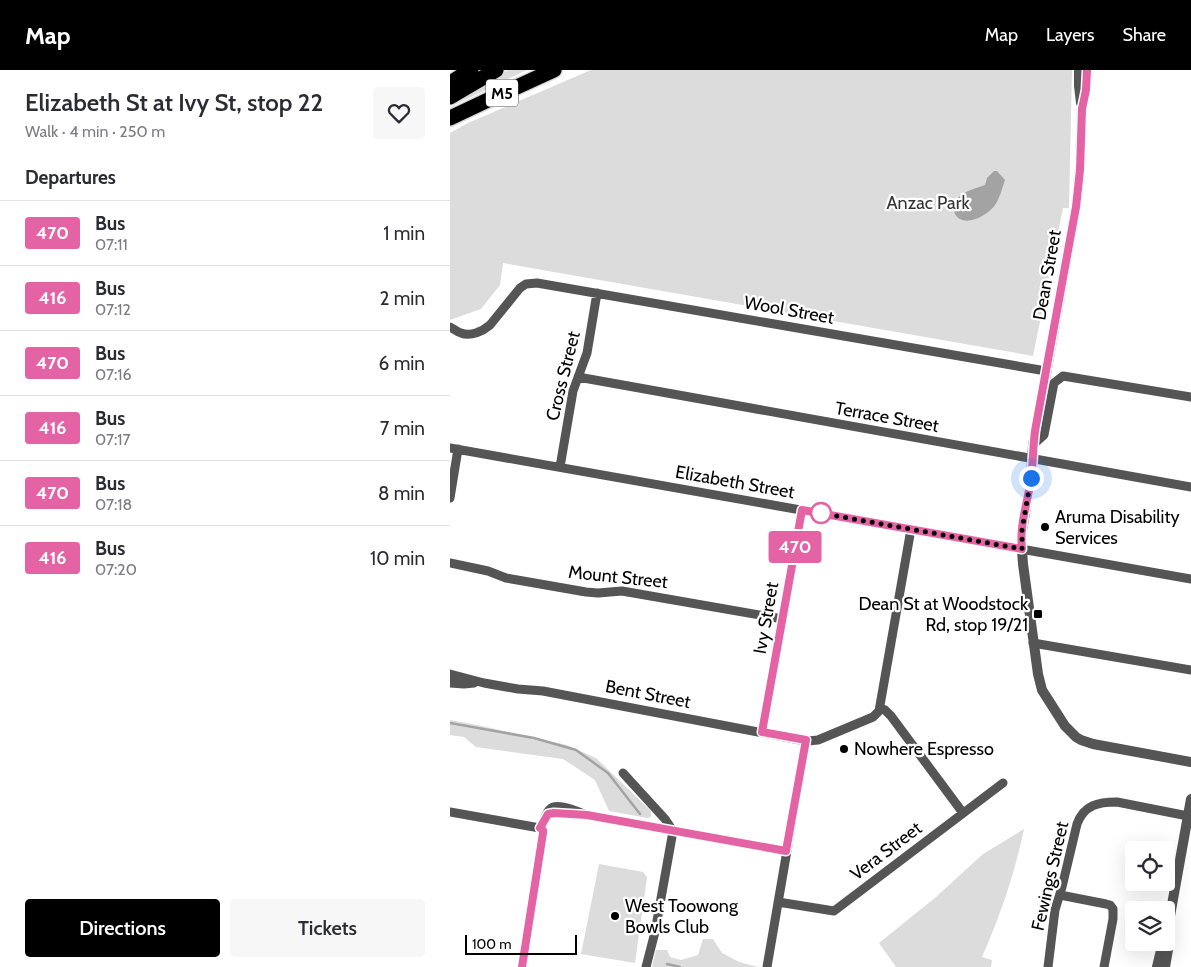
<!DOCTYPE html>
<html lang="en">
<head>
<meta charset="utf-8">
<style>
  :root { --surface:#fff; --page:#f7f7f7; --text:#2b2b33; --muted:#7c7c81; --line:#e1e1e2; --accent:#000 }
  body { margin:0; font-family:Cabin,sans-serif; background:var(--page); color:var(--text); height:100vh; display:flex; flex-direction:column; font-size:19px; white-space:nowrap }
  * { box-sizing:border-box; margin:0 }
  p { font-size:16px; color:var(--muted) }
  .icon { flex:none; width:28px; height:28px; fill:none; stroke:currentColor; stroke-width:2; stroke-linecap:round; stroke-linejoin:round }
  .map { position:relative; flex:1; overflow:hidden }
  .side { display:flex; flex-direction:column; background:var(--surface); width:450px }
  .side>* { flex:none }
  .badge { padding:0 10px; border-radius:4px; font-size:18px; line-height:32px }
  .controls { position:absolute; left:675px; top:771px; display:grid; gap:10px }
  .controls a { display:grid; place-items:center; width:50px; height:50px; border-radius:5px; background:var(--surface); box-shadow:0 5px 20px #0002; font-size:25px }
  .scale { position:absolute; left:15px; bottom:12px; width:112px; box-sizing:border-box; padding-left:5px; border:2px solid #000; border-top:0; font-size:14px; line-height:18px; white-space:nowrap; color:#000; -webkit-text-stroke:4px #fff; paint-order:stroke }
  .you { position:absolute; width:25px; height:25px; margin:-12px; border:4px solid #fff; border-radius:50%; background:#1a73e8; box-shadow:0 0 0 8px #1a73e833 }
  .map>.badge { position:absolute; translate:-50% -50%; box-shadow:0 0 0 2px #fff }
  h2 { padding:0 25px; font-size:19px; line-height:45px }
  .round { display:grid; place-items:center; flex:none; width:52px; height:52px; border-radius:5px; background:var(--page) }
  .head { display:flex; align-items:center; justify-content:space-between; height:85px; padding:0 25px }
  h1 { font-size:24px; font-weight:600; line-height:38px }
  .primary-button { display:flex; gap:10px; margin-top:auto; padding:10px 25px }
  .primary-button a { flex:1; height:58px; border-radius:5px; background:var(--accent); color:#fff; font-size:20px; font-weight:600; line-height:58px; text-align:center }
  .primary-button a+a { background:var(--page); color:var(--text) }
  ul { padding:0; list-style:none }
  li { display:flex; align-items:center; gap:15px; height:65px; padding:0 25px; border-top:1px solid var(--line) }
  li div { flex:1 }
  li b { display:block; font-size:19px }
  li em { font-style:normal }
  li .badge { min-width:55px; font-weight:700; text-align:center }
  header { display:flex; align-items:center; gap:30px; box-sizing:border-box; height:70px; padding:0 25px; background:var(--accent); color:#fff }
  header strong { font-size:24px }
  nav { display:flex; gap:28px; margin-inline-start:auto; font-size:18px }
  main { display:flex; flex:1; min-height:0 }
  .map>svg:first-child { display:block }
</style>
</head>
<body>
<header>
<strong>Map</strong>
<nav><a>Map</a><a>Layers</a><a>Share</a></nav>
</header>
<main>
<section class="side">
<div class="head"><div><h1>Elizabeth St at Ivy St, stop 22</h1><p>Walk · 4 min · 250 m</p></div><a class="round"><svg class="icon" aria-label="heart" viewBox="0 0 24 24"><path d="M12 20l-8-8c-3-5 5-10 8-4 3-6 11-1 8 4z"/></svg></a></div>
<h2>Departures</h2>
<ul>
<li><span class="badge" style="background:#e463a4;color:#fff">470</span><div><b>Bus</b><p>07:11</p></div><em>1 min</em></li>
<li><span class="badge" style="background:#e463a4;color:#fff">416</span><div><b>Bus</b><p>07:12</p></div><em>2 min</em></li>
<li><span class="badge" style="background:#e463a4;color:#fff">470</span><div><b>Bus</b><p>07:16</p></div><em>6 min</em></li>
<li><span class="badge" style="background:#e463a4;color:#fff">416</span><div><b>Bus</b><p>07:17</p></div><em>7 min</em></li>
<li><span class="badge" style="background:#e463a4;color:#fff">470</span><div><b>Bus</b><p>07:18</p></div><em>8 min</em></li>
<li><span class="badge" style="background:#e463a4;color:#fff">416</span><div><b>Bus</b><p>07:20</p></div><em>10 min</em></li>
</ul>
<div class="primary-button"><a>Directions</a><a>Tickets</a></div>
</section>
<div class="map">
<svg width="741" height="897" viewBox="0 0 741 897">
  <rect width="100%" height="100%" fill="#fff"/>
  <path fill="#dcdcdc" d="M58 0H77L4 35 2 32Z
    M141 0H622L619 138H613L583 286 53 193 50 215 31 239 0 250V63L18 53Z
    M0 650 27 655 117 675 146 688 201 741V747L197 748 159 741 145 710 113 689 26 677 14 667 0 665Z
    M574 759C565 803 550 846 532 887L542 890 541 897H446L429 873 486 827 533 784Z
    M149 794 193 802 197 807 185 893 131 884Z
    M253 869H263L272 883 289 892 308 897H202L206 880H217L220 887 231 890 248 885Z"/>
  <path fill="#a3a3a3" d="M544 101H547L555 110C552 118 550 128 545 135 539 144 520 155 510 149 501 144 504 132 510 126 517 120 527 118 535 115L537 108Z"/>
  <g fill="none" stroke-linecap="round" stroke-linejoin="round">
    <path stroke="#a3a3a3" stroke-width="2.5" d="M0 653 84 668 126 680 158 703 190 744
      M217 894 230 897"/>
    <defs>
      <path id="motorway" d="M0 13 21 0
        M0 27 46 0
        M0 48 38 30 104 0"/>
    </defs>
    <use href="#motorway" stroke="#dbdbdb" stroke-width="18"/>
    <path stroke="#555" stroke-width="9" d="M0 257C4 259 7 262 11 263 21 267 33 261 40 255L70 218 76 214 87 213 596 301
      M128 307 741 417
      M583 375 594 365 604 313 613 306 741 327
      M0 378 741 509
      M110 397 123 321 137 283 147 223
      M0 428 8 379
      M0 493 38 501 56 508 136 522 148 523 172 521 333 549
      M583 573 741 600
      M0 604 34 613 68 619 93 621 350 670 358 671 368 670 423 647 429 641 461 459
      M0 613 14 614 24 613
      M430 638 435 640 441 646 513 743
      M312 662 352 440
      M173 703 215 749 223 761 205 862 196 897
      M0 742 90 758
      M96 746 103 743 126 745
      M90 758C94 752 95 745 99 740 106 731 128 742 137 745L337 781
      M610 825 656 834 660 835 663 839V849L654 897
      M328 832 384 841 553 713
      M72 897 93 763V760L90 758
      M317 897 356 670
      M598 897 605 840 612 817 627 754C634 735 648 732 667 732L738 746"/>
    <path stroke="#555" stroke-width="10" d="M629 0V16L631 33
      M637 0 636 20 632 39 630 99 626 137 588 348 583 375 581 407 571 467 573 494 588 604 592 620 615 656 626 667 631 670 643 674 741 692
      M716 863 718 857 741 729
      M707 897 713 872
      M715 897 719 874 718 857"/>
    <use href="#motorway" stroke="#000" stroke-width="15"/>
  </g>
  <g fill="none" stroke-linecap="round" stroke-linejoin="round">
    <defs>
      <path id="line" d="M72 897 93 763V760L90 758 98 744 104 743 137 745 336 781 356 670 312 662 352 440 572 479C569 455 578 432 581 408 583 393 583 377 585 361L626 137 630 100 632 39 636 20 637 0"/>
    </defs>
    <use href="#line" stroke="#fff" stroke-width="11"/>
    <use href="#line" stroke="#e463a4" stroke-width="8"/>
    <path stroke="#000" stroke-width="5" stroke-dasharray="0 9" d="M371 443H370L572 479V460L581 408"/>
  </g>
  <circle fill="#fff" stroke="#e463a4" stroke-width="2.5" cx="371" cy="443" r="10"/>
  <g fill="#000" stroke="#fff" stroke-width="2">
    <circle cx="595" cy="457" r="5"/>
    <rect x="583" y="539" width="10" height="10" rx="2.5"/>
    <circle cx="394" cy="679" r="5"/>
    <circle cx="165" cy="846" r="5"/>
  </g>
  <g text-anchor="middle" stroke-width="4.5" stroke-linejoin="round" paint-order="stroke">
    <rect fill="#fff" stroke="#4c4c4c" stroke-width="1" x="36" y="9.5" width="32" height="27" rx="4"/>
    <g font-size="16" font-weight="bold" fill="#000">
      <text x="52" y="29">M5</text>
    </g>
    <g font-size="18" fill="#333" stroke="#fff">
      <text x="478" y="139">Anzac Park</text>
    </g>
    <g font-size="18" fill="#000" stroke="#fff">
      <text transform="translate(597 205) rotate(-80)" y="6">Dean Street</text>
      <text transform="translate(339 240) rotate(10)" y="6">Wool Street</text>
      <text transform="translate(113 306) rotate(-76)" y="6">Cross Street</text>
      <text transform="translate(437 347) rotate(10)" y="6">Terrace Street</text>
      <text transform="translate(285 412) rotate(10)" y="6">Elizabeth Street</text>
      <text transform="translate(168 507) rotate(6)" y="6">Mount Street</text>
      <text transform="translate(316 548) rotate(-80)" y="6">Ivy Street</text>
      <text transform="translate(198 624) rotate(11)" y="6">Bent Street</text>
      <text transform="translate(436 781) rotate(-37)" y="6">Vera Street</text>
      <text transform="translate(600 806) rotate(-77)" y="6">Fewings Street</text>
    </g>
    <g font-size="18" fill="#000" stroke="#fff" text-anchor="start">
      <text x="605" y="453">Aruma Disability<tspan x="605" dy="21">Services</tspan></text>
      <text x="578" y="540" text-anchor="end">Dean St at Woodstock<tspan x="578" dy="21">Rd, stop 19/21</tspan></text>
      <text x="404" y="685">Nowhere Espresso</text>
      <text x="175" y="842">West Toowong<tspan x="175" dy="21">Bowls Club</tspan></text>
    </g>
  </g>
</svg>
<div class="controls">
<a><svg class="icon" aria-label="locate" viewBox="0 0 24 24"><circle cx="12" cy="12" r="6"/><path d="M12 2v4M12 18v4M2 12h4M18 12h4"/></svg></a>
<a><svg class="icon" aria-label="layers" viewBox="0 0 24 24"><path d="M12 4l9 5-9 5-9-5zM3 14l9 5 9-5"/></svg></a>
</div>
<div class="scale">100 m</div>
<div class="you" style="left:581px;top:408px"></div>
<b class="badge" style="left:345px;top:477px;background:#e463a4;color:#fff">470</b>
</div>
</main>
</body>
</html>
